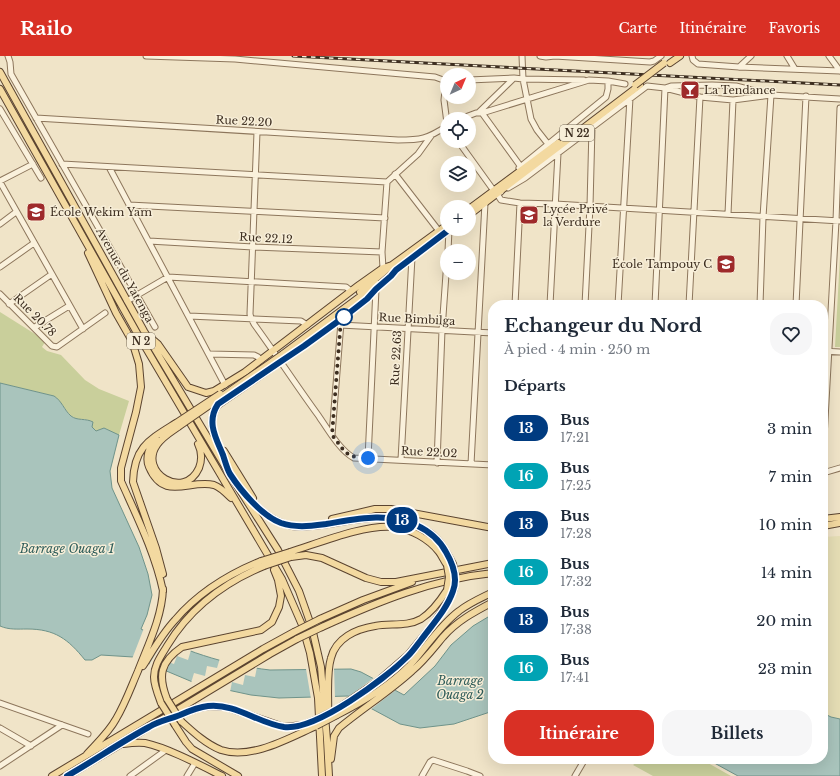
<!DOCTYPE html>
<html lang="fr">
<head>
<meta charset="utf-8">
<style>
  :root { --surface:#fff; --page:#f6f6f7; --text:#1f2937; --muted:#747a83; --accent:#d93025 }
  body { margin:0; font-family:"Libre Baskerville",serif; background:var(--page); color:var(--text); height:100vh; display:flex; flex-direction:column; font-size:15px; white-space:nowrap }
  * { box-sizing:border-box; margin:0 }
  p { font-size:13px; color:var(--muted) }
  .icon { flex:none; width:22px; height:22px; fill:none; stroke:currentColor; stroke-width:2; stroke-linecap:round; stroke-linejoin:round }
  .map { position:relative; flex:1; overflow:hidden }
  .panel { position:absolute; left:488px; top:244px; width:340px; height:464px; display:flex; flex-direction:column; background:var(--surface); border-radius:16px; box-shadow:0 4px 16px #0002 }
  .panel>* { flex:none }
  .badge { padding:0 8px; border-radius:13px; font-size:14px; line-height:26px }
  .needle { width:26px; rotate:44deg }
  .controls { position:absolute; left:440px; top:12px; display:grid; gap:8px }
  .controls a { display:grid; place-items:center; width:36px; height:36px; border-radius:50%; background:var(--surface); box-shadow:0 4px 16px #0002; font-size:20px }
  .you { position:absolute; width:20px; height:20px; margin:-10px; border:3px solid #fff; border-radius:50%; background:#1a73e8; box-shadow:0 0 0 6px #1a73e833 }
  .map>.badge { position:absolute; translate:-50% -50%; box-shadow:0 0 0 2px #fff }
  h2 { padding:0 16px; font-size:15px; line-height:36px }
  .round { display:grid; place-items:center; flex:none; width:42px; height:42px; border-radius:16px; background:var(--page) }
  .headline { display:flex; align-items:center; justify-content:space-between; height:68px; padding:0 16px }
  h1 { font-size:19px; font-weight:700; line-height:30px }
  .cta { display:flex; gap:8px; margin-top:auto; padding:8px 16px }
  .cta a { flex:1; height:46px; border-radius:16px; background:var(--accent); color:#fff; font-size:16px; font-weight:700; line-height:46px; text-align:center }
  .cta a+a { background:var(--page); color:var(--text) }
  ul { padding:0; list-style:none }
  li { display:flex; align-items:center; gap:12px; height:48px; padding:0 16px }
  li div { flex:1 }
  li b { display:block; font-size:15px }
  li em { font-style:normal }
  li .badge { min-width:44px; font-weight:700; text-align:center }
  header { display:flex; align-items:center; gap:24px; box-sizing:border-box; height:56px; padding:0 20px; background:var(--accent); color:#fff }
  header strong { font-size:19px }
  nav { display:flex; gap:22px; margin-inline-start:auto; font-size:14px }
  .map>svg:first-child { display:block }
</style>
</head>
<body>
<header>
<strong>Railo</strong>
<nav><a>Carte</a><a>Itinéraire</a><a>Favoris</a></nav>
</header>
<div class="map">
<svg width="840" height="720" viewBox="0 0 840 720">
  <rect width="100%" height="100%" fill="#f0e4c8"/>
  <path fill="#e6deb5" d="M840 480V663L831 661 823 657V481Z"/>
  <path fill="#c9cf9b" d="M840 200V291H835Z
    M0 256 35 278 45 286 42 291 47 295 61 299 85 324 99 333 129 345 119 379 114 378 107 373 96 375 92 371 88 364C84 363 79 364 75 362 68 360 62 346 54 340L0 327Z
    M641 703H701L731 720H653L633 709Z"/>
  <path fill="#a9c4bc" stroke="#6f938a" d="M0 327 54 340C62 345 64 354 71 360 77 365 86 362 93 366L92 371 96 375 104 372 119 379 110 415 112 432 139 491 148 518 152 539 147 559 141 573C181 594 225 609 270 614L351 613 361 616 404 639 435 610 451 589 473 570 493 558V655L454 668 420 672 400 668 348 640 279 642 251 639 195 627 133 601 101 599 92 604H85C68 583 55 573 27 573 18 573 9 574 0 570Z
    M823 657 831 661 840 663V720H738L707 703H823Z"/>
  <path fill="#f0e4c8" d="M144 572 163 582 146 608 132 603Z
    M164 583 191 594 188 604 177 600 174 608 168 606 164 616 149 609Z
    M220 602 257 611 255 621 245 619 243 629 232 626 230 636 191 627 194 617 205 620 207 610 217 612Z
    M334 612 335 642 311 643 306 613Z
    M375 621 397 633 370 654 347 642Z"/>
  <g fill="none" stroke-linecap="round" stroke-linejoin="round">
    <defs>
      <path id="minor" d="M8 0 10 6 11 18 155 271
        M146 0 235 3 435 21 446 25 444 44 447 67
        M540 0 546 1 555 0 650 6 654 5 661 0
        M692 0 693 4 698 8 739 11 840 15
        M787 0 795 13
        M829 0 840 15
        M739 11 751 0
        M469 24 514 22
        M0 53 41 122
        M479 56 514 22 523 23 522 0
        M482 57 521 111
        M36 62 398 84C421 84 427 83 447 70
        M460 63 476 57H482L589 24 608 25 625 28
        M257 76 250 258 251 262 254 268C276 298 296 329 318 359 327 372 340 395 354 402L493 409
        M458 85 494 135 497 132
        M548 88 537 74 531 63 523 23 584 24
        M62 108 387 126
        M109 111 225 329
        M519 112 606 41 608 33V25
        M395 118 439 175
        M0 125 33 108
        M0 126 83 273
        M508 132 525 122 647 30 665 32 700 41 733 44 771 39 840 43
        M501 136 497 138 501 144 520 147 555 148 840 165
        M129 149 385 162
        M728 158 733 44
        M0 168 16 156
        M149 185 253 191 382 196
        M448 195 449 174
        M0 211 34 187
        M383 212 382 196 387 126 418 98 431 80
        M0 238 52 290 57 291 105 257
        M127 245 168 221 346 231 351 235
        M9 248 52 218
        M515 249 520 147
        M550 249 558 97
        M585 249 590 150 592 71
        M618 249 630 42
        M655 249 665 32 671 30 712 29 736 30 771 39 763 161 760 249
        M689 249 700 41
        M796 249 806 40
        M189 260 301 265 307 269
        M340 269 493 277
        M35 271 69 250
        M823 295 840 296
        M210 298 254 299 258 301 261 304
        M332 379 341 266
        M823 400 836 165 840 52
        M368 402 376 233
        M401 404 412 201
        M437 407 442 274 447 204
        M471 408 485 147
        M823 417 840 412
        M0 647 88 678
        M0 672 31 690
        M0 710 62 669
        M130 720 166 694
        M187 720 195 707
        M422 720 430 706 433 704 467 715 480 720
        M575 720 585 703"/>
      <path id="major" d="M670 7 680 0
        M0 16 144 275 229 417 278 494 299 535 312 572 321 611 327 684 329 720
        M0 33 137 277 282 523 302 569 310 597 318 642 322 720
        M469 153 558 87
        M469 159 640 29
        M88 197 116 257 132 285 139 308 141 331 136 356 121 412V425C137 461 155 497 163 535
        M394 215 450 173
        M360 236 392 209 447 169
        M151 282 158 288 188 331 206 337 214 335 245 316 359 229 383 212 392 209
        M283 298 377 228
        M178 371C171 376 162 381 157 389 138 416 184 445 199 412 202 404 202 396 198 388
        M156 383C149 390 145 402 149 411 164 446 189 423 214 429 220 431 226 437 231 442
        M224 395 253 442
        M223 401C216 384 206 366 218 349L280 306 304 290 341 263 367 243 376 233 391 220 396 214
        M247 439C258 453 274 467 292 470 306 472 320 469 335 467 364 462 388 457 416 470 424 473 431 476 437 483 444 490 448 499 453 508
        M332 463 375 453H391L493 472
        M823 463 840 461
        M823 470 840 467
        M290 496C319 487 364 468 394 471 411 473 429 483 439 496 442 500 444 505 447 509
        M291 501 306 499 322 502 366 522 381 526H396L493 507
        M163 518 156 492 133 426C134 391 149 384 176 367
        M320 563 363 544 412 526
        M322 571C377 546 433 523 493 517
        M143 610C153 594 162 578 175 564 198 537 229 518 261 505
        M167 643C158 620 160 606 182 591L261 574 272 566 279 551 281 540 278 524 274 514
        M161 647C158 639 154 629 154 621 154 609 161 600 167 590 190 552 223 527 264 510
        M337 653 378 625 408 599 434 567 449 544 454 533
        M337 659C363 646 389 630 410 609 426 592 439 570 459 555 469 547 481 542 493 536
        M328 661C329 643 326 618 331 602 336 582 356 573 375 570 390 567 407 571 421 563 432 556 440 545 447 534
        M166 664 198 652 210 650 226 651 284 671 303 669 315 664
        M181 665C193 676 206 688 221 694 251 704 289 682 316 670
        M175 669 186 686 192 693 238 720
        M123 688C130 687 138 686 145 687 168 692 200 709 222 720
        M87 698C97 687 109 676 116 663 125 648 131 631 138 615 148 589 162 561 163 533
        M331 703 334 680 339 672C363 652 389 636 412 615 424 605 433 593 443 581 457 565 474 556 493 546
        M52 720 263 593 294 576
        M68 720 270 598 297 583"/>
    </defs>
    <use href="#minor" stroke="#8d765c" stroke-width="7"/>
    <use href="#major" stroke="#5b4430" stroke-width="8"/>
    <use href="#minor" stroke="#faf1dc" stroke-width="5"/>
    <use href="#major" stroke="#f3d9a0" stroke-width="6"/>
    <defs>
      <path id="rail" d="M293 0 840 29"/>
    </defs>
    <use href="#rail" stroke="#3d2e20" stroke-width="3"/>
    <use href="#rail" stroke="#f7eed8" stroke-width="1.5" stroke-dasharray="4.5" stroke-linecap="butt"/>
    <defs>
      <path id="major-bridge" d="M635 29 664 7
        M176 367 220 338
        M178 371 283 298
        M261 505 290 496
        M453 508 455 520 454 533
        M447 509 449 521 447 534
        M264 510 291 501
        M294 576 320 563
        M297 583 322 571
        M167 643 181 665
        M161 647 175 669
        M315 664 337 653
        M316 670 337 659"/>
    </defs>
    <use href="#major-bridge" stroke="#5b4430" stroke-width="8" stroke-linecap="butt"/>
    <use href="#major-bridge" stroke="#f3d9a0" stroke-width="6"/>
  </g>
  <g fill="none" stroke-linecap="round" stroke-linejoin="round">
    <defs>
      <path id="line" d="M67 720C95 704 121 686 149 671 159 665 170 663 180 659 189 655 198 651 208 650 235 647 258 667 284 671 316 675 386 622 408 600 413 595 417 589 421 584 432 569 447 553 453 535 458 522 453 508 446 496 439 483 429 475 416 469 386 456 357 463 326 468 310 470 296 472 281 467 262 460 241 435 230 418 227 413 225 405 223 399 216 382 206 366 218 348L280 306 304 290 344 261 367 243 376 233 391 220 396 214 450 173"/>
    </defs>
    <use href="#line" stroke="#fff" stroke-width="9"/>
    <use href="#line" stroke="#003b80" stroke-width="6"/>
    <path stroke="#3d2e20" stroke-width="4" stroke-dasharray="0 7.2" d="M344 261 341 263 332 379C345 395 345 402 368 402"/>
  </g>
  <defs>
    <symbol id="bar-square" viewBox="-11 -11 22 22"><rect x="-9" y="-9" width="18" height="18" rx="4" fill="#9e2a2b" stroke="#f7eed8"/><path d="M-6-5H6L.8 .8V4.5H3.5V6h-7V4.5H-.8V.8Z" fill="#fff"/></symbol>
    <symbol id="school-square" viewBox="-11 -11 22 22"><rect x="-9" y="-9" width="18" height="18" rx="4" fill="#9e2a2b" stroke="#f7eed8"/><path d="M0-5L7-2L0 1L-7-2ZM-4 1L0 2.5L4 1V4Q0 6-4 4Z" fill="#fff"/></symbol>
    <symbol id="university-square" viewBox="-11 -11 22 22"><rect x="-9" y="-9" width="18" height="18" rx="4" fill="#9e2a2b" stroke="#f7eed8"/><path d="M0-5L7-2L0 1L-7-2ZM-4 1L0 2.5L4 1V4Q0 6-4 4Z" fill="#fff"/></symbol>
  </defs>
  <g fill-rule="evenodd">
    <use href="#bar-square" x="679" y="23" width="22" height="22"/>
    <use href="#school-square" x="25" y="145" width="22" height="22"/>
    <use href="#university-square" x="518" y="148" width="22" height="22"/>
    <use href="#school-square" x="715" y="197" width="22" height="22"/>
  </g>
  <circle fill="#fff" stroke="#003b80" stroke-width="2" cx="344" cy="261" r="8"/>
  <g text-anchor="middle" stroke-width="3" stroke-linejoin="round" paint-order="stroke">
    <g fill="#f7eed8" stroke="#756857" stroke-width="1">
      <rect x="560" y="69" width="34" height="16" rx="3"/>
      <rect x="127" y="277" width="28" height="16" rx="3"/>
    </g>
    <g font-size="10" font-weight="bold" fill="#3d2e20">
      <text x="577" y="81">N 22</text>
      <text x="141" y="289">N 2</text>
    </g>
    <g font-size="11" fill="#3d2e20" stroke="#f7eed8" text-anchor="start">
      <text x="704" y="38">La Tendance</text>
      <text x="543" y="157">Lycée Privé<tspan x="543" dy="13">la Verdure</tspan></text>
      <text x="50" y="160">École Wekim Yam</text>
      <text x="712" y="212" text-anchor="end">École Tampouy C</text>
    </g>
    <g font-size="11" fill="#3d2e20" stroke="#f7eed8">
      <text transform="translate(244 65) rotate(3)" y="4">Rue 22.20</text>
      <text transform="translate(266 182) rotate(3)" y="4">Rue 22.12</text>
      <text transform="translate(125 219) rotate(61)" y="4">Avenue du Yatenga</text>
      <text transform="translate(35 259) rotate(45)" y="4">Rue 20.78</text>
      <text transform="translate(417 263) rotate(3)" y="4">Rue Bimbilga</text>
      <text transform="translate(396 302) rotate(-87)" y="4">Rue 22.63</text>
      <text transform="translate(429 396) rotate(3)" y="4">Rue 22.02</text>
    </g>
    <g font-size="12" font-style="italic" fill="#2f5d5a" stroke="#f7eed8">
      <text x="67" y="497">Barrage Ouaga 1</text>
      <text x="460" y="629">Barrage<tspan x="460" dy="14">Ouaga 2</tspan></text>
    </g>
  </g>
</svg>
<div class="controls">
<a><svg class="needle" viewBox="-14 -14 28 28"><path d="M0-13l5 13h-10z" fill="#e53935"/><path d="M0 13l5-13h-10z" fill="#747a83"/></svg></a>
<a><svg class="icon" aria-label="locate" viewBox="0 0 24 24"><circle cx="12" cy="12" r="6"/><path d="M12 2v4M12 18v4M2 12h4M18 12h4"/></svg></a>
<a><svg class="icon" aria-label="layers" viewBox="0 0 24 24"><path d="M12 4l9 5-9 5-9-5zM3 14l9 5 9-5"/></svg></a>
<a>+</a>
<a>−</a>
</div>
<div class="you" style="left:368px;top:402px"></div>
<b class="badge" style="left:402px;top:464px;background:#003b80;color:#fff">13</b>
<section class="panel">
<div class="headline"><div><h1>Echangeur du Nord</h1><p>À pied · 4 min · 250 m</p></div><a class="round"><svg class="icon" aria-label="heart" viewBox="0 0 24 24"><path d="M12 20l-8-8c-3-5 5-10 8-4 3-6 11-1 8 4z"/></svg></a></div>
<h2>Départs</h2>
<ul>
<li><span class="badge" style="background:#003b80;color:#fff">13</span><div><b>Bus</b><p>17:21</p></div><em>3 min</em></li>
<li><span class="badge" style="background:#00a3b4;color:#fff">16</span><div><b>Bus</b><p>17:25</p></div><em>7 min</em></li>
<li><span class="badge" style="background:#003b80;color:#fff">13</span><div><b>Bus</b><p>17:28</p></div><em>10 min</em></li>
<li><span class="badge" style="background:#00a3b4;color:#fff">16</span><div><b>Bus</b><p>17:32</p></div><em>14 min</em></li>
<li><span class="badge" style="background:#003b80;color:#fff">13</span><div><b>Bus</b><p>17:38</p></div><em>20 min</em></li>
<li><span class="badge" style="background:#00a3b4;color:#fff">16</span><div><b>Bus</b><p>17:41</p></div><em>23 min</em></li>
</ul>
<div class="cta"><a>Itinéraire</a><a>Billets</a></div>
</section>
</div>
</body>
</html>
